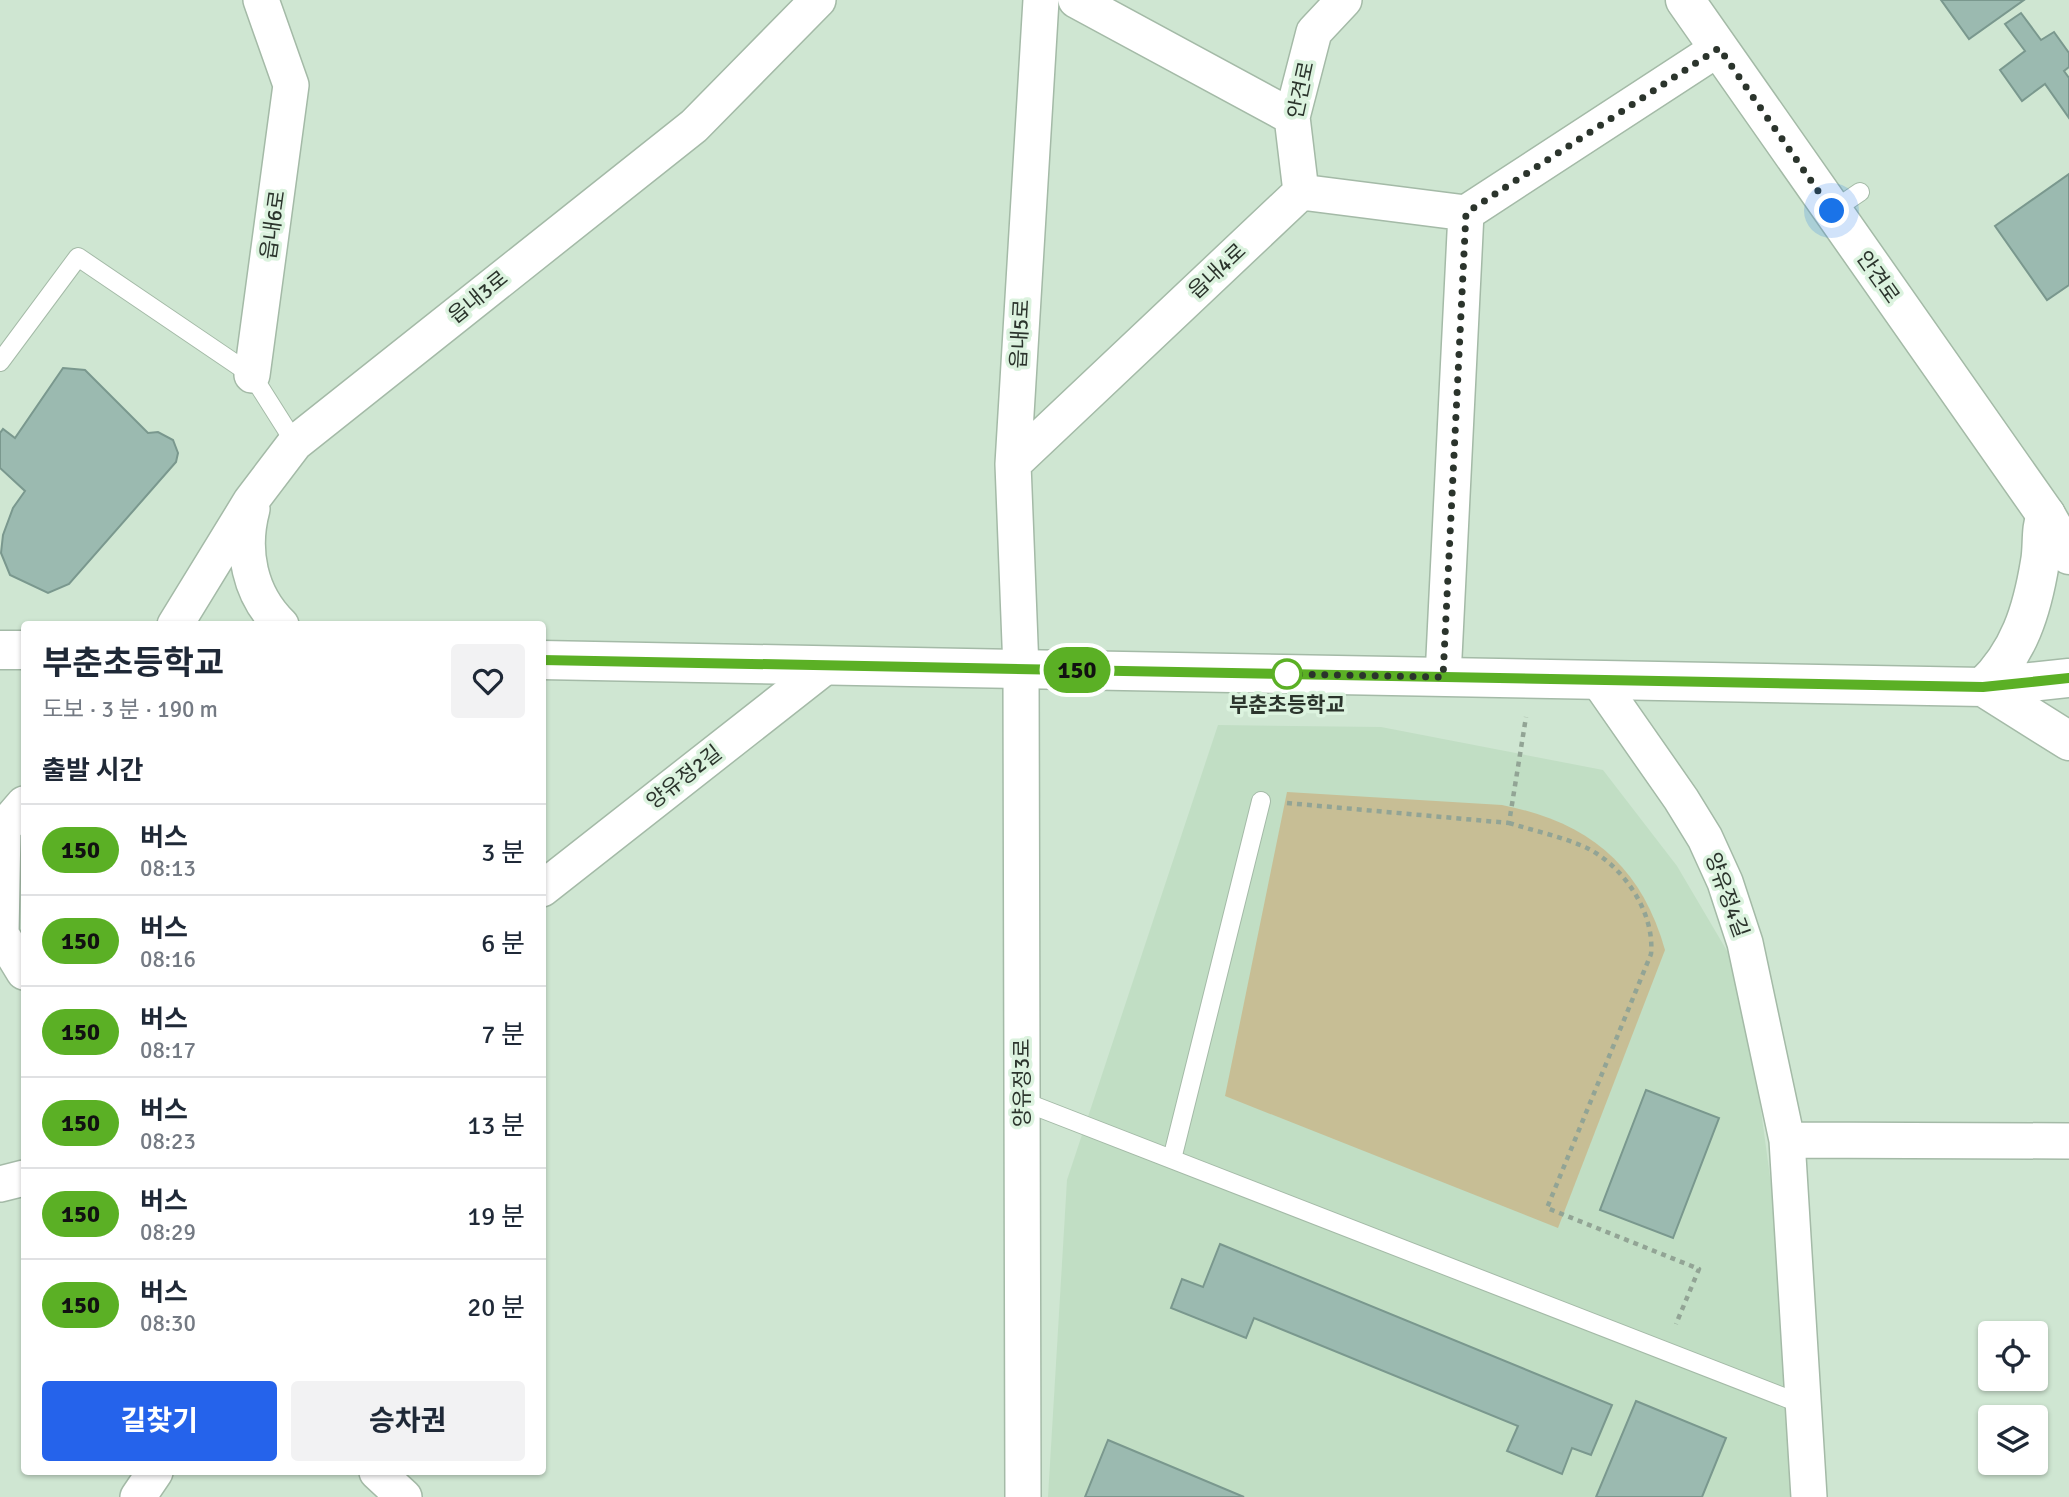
<!DOCTYPE html>
<html lang="ko">
<head>
<meta charset="utf-8">
<style>
  :root { --surface:#fff; --page:#f2f2f3; --text:#1f2937; --muted:#747a83; --line:#e0e1e3; --accent:#2563eb }
  body { margin:0; font-family:Signika,"Noto Sans KR",sans-serif; background:var(--page); color:var(--text); height:100vh; display:flex; flex-direction:column; font-size:26px; white-space:nowrap }
  * { box-sizing:border-box; margin:0 }
  p { font-size:23px; color:var(--muted) }
  .icon { flex:none; width:38px; height:38px; fill:none; stroke:currentColor; stroke-width:2; stroke-linecap:round; stroke-linejoin:round }
  .map { position:relative; flex:1; overflow:hidden }
  .details { position:absolute; left:21px; top:621px; width:525px; height:854px; display:flex; flex-direction:column; background:var(--surface); border-radius:7px; box-shadow:0 2px 5px #0004 }
  .details>* { flex:none }
  .badge { padding:0 14px; border-radius:23px; font-size:24px; line-height:46px }
  .fabs { position:absolute; left:1978px; top:1321px; display:grid; gap:14px }
  .fabs a { display:grid; place-items:center; width:70px; height:70px; border-radius:7px; background:var(--surface); box-shadow:0 2px 5px #0004; font-size:35px }
  .you { position:absolute; width:35px; height:35px; margin:-18px; border:5px solid #fff; border-radius:50%; background:#1a73e8; box-shadow:0 0 0 10px #1a73e833 }
  .map>.badge { position:absolute; translate:-50% -50%; box-shadow:0 0 0 4px #fff }
  h2 { padding:0 21px; font-size:26px; line-height:63px }
  .round { display:grid; place-items:center; flex:none; width:74px; height:74px; border-radius:7px; background:var(--page) }
  .headline { display:flex; align-items:center; justify-content:space-between; height:119px; padding:0 21px }
  h1 { font-size:33px; font-weight:700; line-height:52px }
  .cta { display:flex; gap:14px; margin-top:auto; padding:14px 21px }
  .cta a { flex:1; height:80px; border-radius:7px; background:var(--accent); color:#fff; font-size:28px; font-weight:700; line-height:80px; text-align:center }
  .cta a+a { background:var(--page); color:var(--text) }
  ul { padding:0; list-style:none }
  li { display:flex; align-items:center; gap:21px; height:91px; padding:0 21px; border-top:2px solid var(--line) }
  li div { flex:1 }
  li b { display:block; font-size:26px }
  li em { font-style:normal }
  li .badge { min-width:77px; font-weight:700; text-align:center }
  .map>svg:first-child { display:block }
</style>
</head>
<body>
<div class="map">
<svg width="2069" height="1497" viewBox="0 0 2069 1497">
  <rect width="100%" height="100%" fill="#cfe6d2"/>
  <path fill="#c1dec4" d="M1218 725 1381 727 1603 770 1677 866 1743 978 1793 1346 1797 1497H1048L1067 1180Z"/>
  <path fill="#c7be95" d="M1287 792 1502 805C1588 822 1641 865 1665 950L1558 1228 1225 1096Z"/>
  <path fill="#9bbab0" stroke="#7a988e" stroke-width="2" d="M1941 0H2024L1969 39Z
    M2021 13 2041 40 2054 32 2069 53V67L2064 71 2069 78V118L2045 84 2022 101 2000 70 2025 51 2005 24Z
    M2069 174V285L2047 300 1995 226Z
    M63 368 85 370 148 433 158 432 173 440 178 453 176 462 69 584 48 593 10 575 1 553 3 535 13 508 25 491 0 468V433L3 429 15 438Z
    M1646 1090 1719 1118 1673 1238 1600 1210Z
    M1220 1244 1612 1405 1591 1455 1572 1448 1562 1474 1507 1451 1518 1426 1254 1318 1246 1338 1171 1308 1182 1279 1203 1287Z
    M1636 1401 1726 1438 1702 1497H1596Z
    M1108 1440 1244 1497H1085Z"/>
  <g fill="none" stroke-linecap="round" stroke-linejoin="round">
    <defs>
      <path id="service" d="M1832 211 1860 192
        M0 362 78 257 252 375 295 443
        M1022 1101 1804 1405
        M1172 1159 1261 801"/>
      <path id="minor" d="M1076 0 1292 117
        M1301 192 1292 117 1314 32 1344 0
        M1301 192 1466 213
        M252 375 291 85 261 0
        M1013 464 1301 192
        M252 509C241 550 249 594 281 625
        M175 625 251 501 295 443 694 126 818 0
        M1443 677 1466 213 1719 48
        M1598 680 1681 799 1705 838 1725 882 1745 943 1787 1140 1809 1497
        M3 828 1 934 24 972
        M0 832 24 804
        M542 889 826 666
        M1787 1140 2069 1141
        M0 1184 24 1178
        M377 1472 404 1497
        M138 1497 155 1472
        M1023 1497 1021 669 1013 464 1041 0"/>
      <path id="tertiary" d="M0 650H24
        M542 660 1983 687 2069 678
        M1983 687C2019 653 2032 611 2040 562 2043 547 2040 528 2046 515
        M1983 687 2069 741"/>
      <path id="secondary" d="M1685 0 2046 515 2069 555"/>
    </defs>
    <use href="#service" stroke="#a4baa7" stroke-width="20"/>
    <use href="#minor" stroke="#a4baa7" stroke-width="38"/>
    <use href="#tertiary" stroke="#a4baa7" stroke-width="41"/>
    <use href="#secondary" stroke="#a4baa7" stroke-width="41"/>
    <path stroke="#92a495" stroke-width="4.5" stroke-dasharray="5 5" stroke-linecap="butt" d="M1287 803 1509 823 1526 717
      M1509 823C1535 831 1563 837 1587 848 1623 866 1655 912 1651 954L1547 1208 1699 1269 1676 1324"/>
    <use href="#service" stroke="#fff" stroke-width="18"/>
    <use href="#minor" stroke="#fff" stroke-width="35"/>
    <use href="#tertiary" stroke="#fff" stroke-width="38"/>
    <use href="#secondary" stroke="#fff" stroke-width="38"/>
  </g>
  <g fill="none" stroke-linecap="round" stroke-linejoin="round">
    <defs>
      <path id="line" d="M542 660 1983 687 2069 678"/>
    </defs>
    <use href="#line" stroke="#fff" stroke-width="16"/>
    <use href="#line" stroke="#5bb025" stroke-width="10"/>
    <path stroke="#2b342c" stroke-width="7" stroke-dasharray="0 12.6" d="M1287 674 1443 677 1466 213 1719 48 1832 211"/>
  </g>
  <circle fill="#fff" stroke="#5bb025" stroke-width="3.5" cx="1287" cy="674" r="14"/>
  <g text-anchor="middle" stroke-width="7" stroke-linejoin="round" paint-order="stroke">
    <g font-size="21" fill="#2b342c" stroke="#dcf3df">
      <text transform="translate(1301 90) rotate(-78)" y="7">안견로</text>
      <text transform="translate(273 225) rotate(-82)" y="7">읍내6로</text>
      <text transform="translate(1217 271) rotate(-43)" y="7">읍내4로</text>
      <text transform="translate(1878 277) rotate(55)" y="7">안견로</text>
      <text transform="translate(478 297) rotate(-39)" y="7">읍내3로</text>
      <text transform="translate(1020 334) rotate(-87)" y="7">읍내5로</text>
      <text transform="translate(684 777) rotate(-38)" y="7">양유정2길</text>
      <text transform="translate(1727 895) rotate(70)" y="7">양유정4길</text>
      <text transform="translate(1022 1083) rotate(-90)" y="7">양유정3로</text>
    </g>
    <g font-size="21" font-weight="bold" fill="#2b342c" stroke="#dcf3df">
      <text x="1287" y="712">부춘초등학교</text>
    </g>
  </g>
</svg>
<div class="fabs">
<a><svg class="icon" aria-label="locate" viewBox="0 0 24 24"><circle cx="12" cy="12" r="6"/><path d="M12 2v4M12 18v4M2 12h4M18 12h4"/></svg></a>
<a><svg class="icon" aria-label="layers" viewBox="0 0 24 24"><path d="M12 4l9 5-9 5-9-5zM3 14l9 5 9-5"/></svg></a>
</div>
<div class="you" style="left:1832px;top:211px"></div>
<b class="badge" style="left:1077px;top:670px;background:#5bb025;color:#111">150</b>
<section class="details">
<div class="headline"><div><h1>부춘초등학교</h1><p>도보 · 3 분 · 190 m</p></div><a class="round"><svg class="icon" aria-label="heart" viewBox="0 0 24 24"><path d="M12 20l-8-8c-3-5 5-10 8-4 3-6 11-1 8 4z"/></svg></a></div>
<h2>출발 시간</h2>
<ul>
<li><span class="badge" style="background:#5bb025;color:#111">150</span><div><b>버스</b><p>08:13</p></div><em>3 분</em></li>
<li><span class="badge" style="background:#5bb025;color:#111">150</span><div><b>버스</b><p>08:16</p></div><em>6 분</em></li>
<li><span class="badge" style="background:#5bb025;color:#111">150</span><div><b>버스</b><p>08:17</p></div><em>7 분</em></li>
<li><span class="badge" style="background:#5bb025;color:#111">150</span><div><b>버스</b><p>08:23</p></div><em>13 분</em></li>
<li><span class="badge" style="background:#5bb025;color:#111">150</span><div><b>버스</b><p>08:29</p></div><em>19 분</em></li>
<li><span class="badge" style="background:#5bb025;color:#111">150</span><div><b>버스</b><p>08:30</p></div><em>20 분</em></li>
</ul>
<div class="cta"><a>길찾기</a><a>승차권</a></div>
</section>
</div>
</body>
</html>
